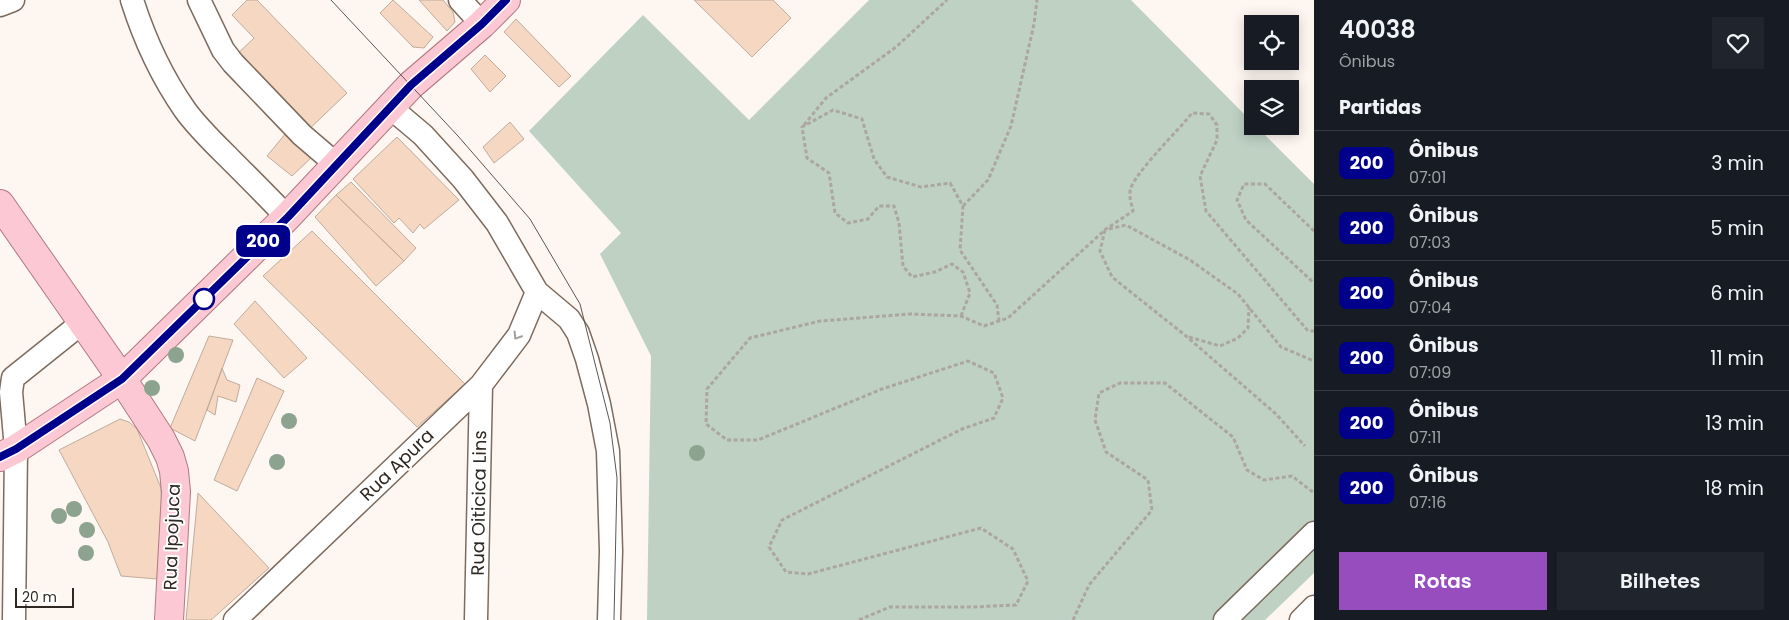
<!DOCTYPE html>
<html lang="pt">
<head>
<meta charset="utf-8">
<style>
  :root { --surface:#171b24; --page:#20242c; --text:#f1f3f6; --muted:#9ea1a6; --line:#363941; --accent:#984dbf }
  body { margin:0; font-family:Poppins,sans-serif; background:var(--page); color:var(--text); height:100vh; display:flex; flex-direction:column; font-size:19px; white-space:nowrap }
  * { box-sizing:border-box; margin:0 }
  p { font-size:16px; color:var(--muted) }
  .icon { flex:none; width:28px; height:28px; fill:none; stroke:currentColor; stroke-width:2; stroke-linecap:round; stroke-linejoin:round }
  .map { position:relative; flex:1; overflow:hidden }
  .panel { display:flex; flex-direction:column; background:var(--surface); width:475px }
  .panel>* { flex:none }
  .badge { padding:0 10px; border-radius:8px; font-size:18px; line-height:32px }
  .controls { position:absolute; left:1244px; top:15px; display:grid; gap:10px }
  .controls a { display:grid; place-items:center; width:55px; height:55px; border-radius:0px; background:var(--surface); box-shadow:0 2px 12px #0003; font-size:25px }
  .scale { position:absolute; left:15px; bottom:12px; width:59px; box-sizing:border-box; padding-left:5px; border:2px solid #2f2822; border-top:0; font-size:14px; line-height:18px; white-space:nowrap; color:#2f2822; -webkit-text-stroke:4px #fff; paint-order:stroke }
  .map>.badge { position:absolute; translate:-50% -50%; box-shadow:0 0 0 2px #fff }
  h2 { padding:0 25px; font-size:19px; line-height:45px }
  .round { display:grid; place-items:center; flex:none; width:52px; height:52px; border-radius:0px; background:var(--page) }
  .head { display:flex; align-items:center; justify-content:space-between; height:85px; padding:0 25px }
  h1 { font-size:24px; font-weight:600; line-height:38px }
  .cta { display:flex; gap:10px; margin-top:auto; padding:10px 25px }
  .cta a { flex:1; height:58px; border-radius:0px; background:var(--accent); color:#fff; font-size:20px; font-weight:600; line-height:58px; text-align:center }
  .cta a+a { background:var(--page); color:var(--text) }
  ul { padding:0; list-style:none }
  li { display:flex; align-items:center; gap:15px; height:65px; padding:0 25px; border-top:1px solid var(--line) }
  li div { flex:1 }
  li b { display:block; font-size:19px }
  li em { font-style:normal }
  li .badge { min-width:55px; font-weight:700; text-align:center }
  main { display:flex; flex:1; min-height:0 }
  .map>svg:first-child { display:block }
</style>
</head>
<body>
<main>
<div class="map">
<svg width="1314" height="620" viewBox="0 0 1314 620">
  <rect width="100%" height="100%" fill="#fef6f0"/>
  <path fill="#bed1c3" d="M869 0H1131L1252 122V126H1256L1314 184V573L1265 620H647L651 356 600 254 621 233 529 131 643 15 749 120Z"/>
  <path fill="#f5d7c2" stroke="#c0ac9d" d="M247 0H257L347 93 303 135 232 59 254 38 232 15Z
    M393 0 433 37 424 48 413 47 380 13Z
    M419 0H443L453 12 455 22 447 31Z
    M694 0H773L791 18 752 57Z
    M516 19 571 76 559 87 504 32Z
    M485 55 506 76 490 92 471 69Z
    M510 122 524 139 494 163 483 147Z
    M286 133 312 157 292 176 267 156Z
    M397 137 459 200 424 229 420 224 413 233 399 218 394 223 353 179Z
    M351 182 416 248 404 261 336 195Z
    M336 195 404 261 376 286 315 217Z
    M312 231 465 384 417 427 263 276Z
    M255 301 307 358 284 378 234 324Z
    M209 336 233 340 195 441 170 428Z
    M222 368 227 380 240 385 236 402 218 396 215 415 207 410Z
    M257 378 284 391 237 491 214 480Z
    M120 419 129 422 137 429 161 488 162 511 157 579 121 576 108 542 59 450Z
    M198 493 269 568 211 620H186Z"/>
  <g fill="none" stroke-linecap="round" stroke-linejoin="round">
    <defs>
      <path id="minor" d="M132 0C144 38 162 77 185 110 198 128 215 144 231 160 250 179 269 198 287 217
        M199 0 223 50 233 63 302 135 337 165
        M460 0 482 24
        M0 5 13 0
        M391 108 423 135 463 179 497 223 537 292 569 319 578 333 587 359 599 404 608 451 611 551 609 620
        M14 620 16 449 11 392 13 378 83 322
        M235 620 481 385 519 335 537 292
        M476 620 481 385
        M1225 620 1314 533
        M1301 620 1314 607"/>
      <path id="major" d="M0 204 122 379 161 439 170 457 174 471 176 492 169 620
        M0 457 16 449 122 379 287 217 411 85 482 24 506 0"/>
    </defs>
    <use href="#minor" stroke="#7d6b5e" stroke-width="25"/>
    <use href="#major" stroke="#b27982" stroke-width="30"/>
    <path stroke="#ada6a0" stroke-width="3" stroke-dasharray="4 2.5" stroke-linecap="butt" d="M804 125 826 98 896 47 947 0
      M963 206 988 180 1011 126 1034 24 1037 0
      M1109 229 1126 225 1190 260 1238 294 1281 347 1314 361
      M1105 230 1100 251 1112 277 1186 336 1276 414 1305 446
      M1314 231 1265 184H1244L1237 200 1246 220 1314 283
      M961 316 970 293 963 272 952 264 935 272 912 277 903 266 899 223 894 206H879L868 219 848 223 835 213 829 173 807 158 802 127 833 110 862 119 874 159 887 177 921 187 950 183 963 206 960 250 997 305 999 321
      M1189 337 1220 346 1238 338 1248 328 1249 307
      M859 620 890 607H972L1016 605 1028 581 1013 549 981 528 808 574 786 572 769 547 782 520 962 429 994 418 1003 398 994 373 968 361 882 389 758 440H727L706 424 707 389 750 338 820 321 910 314 961 316 984 326 1008 318 1106 229 1133 211C1132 205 1129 198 1130 192 1130 177 1181 128 1192 113L1209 114 1217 125V140L1200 176 1206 211 1308 331H1314
      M1073 620 1089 585 1152 510 1148 480 1106 452 1095 420 1099 393 1120 383H1165L1233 437 1247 470 1264 480 1292 476 1314 493"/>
    <use href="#minor" stroke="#fff" stroke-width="22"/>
    <use href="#major" stroke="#fbc8d3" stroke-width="28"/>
    <path stroke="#5d5650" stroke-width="1" d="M331 0 458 136 530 219 580 304 610 423 617 478 614 620"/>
  </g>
  <g fill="#8ca38f">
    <circle cx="176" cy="355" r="8"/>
    <circle cx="152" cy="388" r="8"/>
    <circle cx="289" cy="421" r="8"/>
    <circle cx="697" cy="453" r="8"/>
    <circle cx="277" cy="462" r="8"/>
    <circle cx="74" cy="509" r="8"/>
    <circle cx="59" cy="516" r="8"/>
    <circle cx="87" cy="530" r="8"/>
    <circle cx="86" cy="553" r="8"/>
  </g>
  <defs><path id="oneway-chevron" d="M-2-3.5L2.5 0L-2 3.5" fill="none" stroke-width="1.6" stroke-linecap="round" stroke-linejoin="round" transform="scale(1.25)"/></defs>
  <use stroke="#a19e9c" href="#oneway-chevron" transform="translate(517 336) rotate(122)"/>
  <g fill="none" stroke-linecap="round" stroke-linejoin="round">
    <defs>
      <path id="line" d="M0 457 16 449 122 379 288 217 411 85 482 24 506 0"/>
    </defs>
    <use href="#line" stroke="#fff" stroke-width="11"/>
    <use href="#line" stroke="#00008b" stroke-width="8"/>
  </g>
  <circle fill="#fff" stroke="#00008b" stroke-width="2.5" cx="204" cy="299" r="10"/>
  <g text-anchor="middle" stroke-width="4" stroke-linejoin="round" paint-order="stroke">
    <g font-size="18" fill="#2f2822" stroke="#fff">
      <text transform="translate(397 465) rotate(-44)" y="6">Rua Apura</text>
      <text transform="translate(479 503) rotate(-89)" y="6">Rua Oiticica Lins</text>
      <text transform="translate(172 537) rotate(-88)" y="6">Rua Ipojuca</text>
    </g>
  </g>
</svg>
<div class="controls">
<a><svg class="icon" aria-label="locate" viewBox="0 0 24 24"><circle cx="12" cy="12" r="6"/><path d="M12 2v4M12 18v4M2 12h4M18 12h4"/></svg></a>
<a><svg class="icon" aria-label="layers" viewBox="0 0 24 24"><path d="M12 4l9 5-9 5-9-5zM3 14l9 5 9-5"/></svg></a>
</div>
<div class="scale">20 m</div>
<b class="badge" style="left:263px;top:241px;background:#00008b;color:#fff">200</b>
</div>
<section class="panel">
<div class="head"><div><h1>40038</h1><p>Ônibus</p></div><a class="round"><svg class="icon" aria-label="heart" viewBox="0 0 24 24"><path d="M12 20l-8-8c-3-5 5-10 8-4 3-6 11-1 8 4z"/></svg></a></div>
<h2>Partidas</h2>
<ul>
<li><span class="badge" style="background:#00008b;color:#fff">200</span><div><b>Ônibus</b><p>07:01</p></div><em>3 min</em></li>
<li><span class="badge" style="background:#00008b;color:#fff">200</span><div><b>Ônibus</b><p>07:03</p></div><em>5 min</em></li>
<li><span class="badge" style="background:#00008b;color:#fff">200</span><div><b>Ônibus</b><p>07:04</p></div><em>6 min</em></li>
<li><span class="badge" style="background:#00008b;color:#fff">200</span><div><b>Ônibus</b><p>07:09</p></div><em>11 min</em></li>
<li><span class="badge" style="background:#00008b;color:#fff">200</span><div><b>Ônibus</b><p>07:11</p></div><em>13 min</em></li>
<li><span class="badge" style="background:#00008b;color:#fff">200</span><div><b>Ônibus</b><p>07:16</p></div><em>18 min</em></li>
</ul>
<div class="cta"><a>Rotas</a><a>Bilhetes</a></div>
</section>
</main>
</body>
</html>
